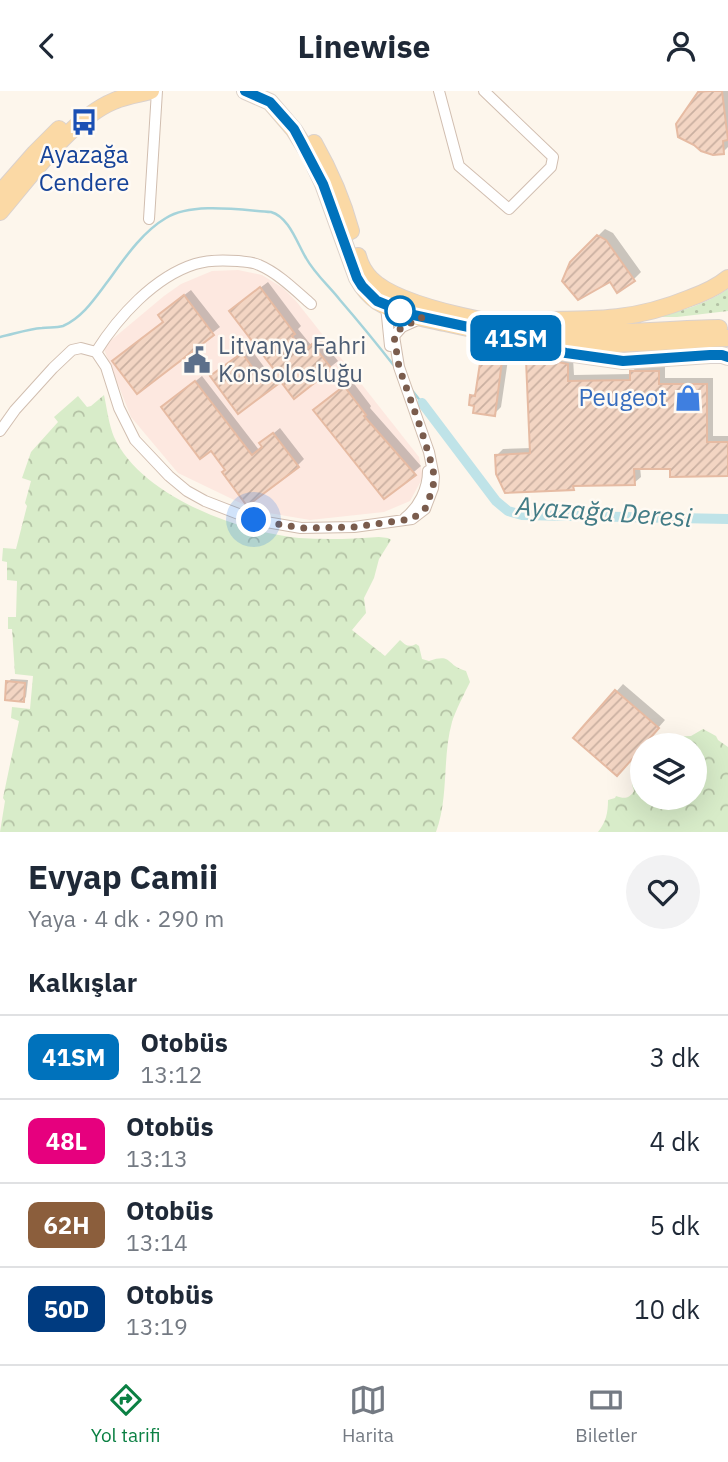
<!DOCTYPE html>
<html lang="tr">
<head>
<meta charset="utf-8">
<style>
  :root { --surface:#fff; --page:#f2f2f3; --text:#1f2937; --muted:#747a83; --line:#e0e1e3; --accent:#0b8043 }
  body { margin:0; font-family:"IBM Plex Sans",sans-serif; background:var(--page); color:var(--text); height:100vh; display:flex; flex-direction:column; font-size:26px; white-space:nowrap }
  * { box-sizing:border-box; margin:0 }
  p { font-size:23px; color:var(--muted) }
  .icon { flex:none; width:38px; height:38px; fill:none; stroke:currentColor; stroke-width:2; stroke-linecap:round; stroke-linejoin:round }
  .map { position:relative; height:741px; overflow:hidden }
  .drawer { display:flex; flex-direction:column; background:var(--surface); flex:1 }
  .drawer>* { flex:none }
  .badge { padding:0 14px; border-radius:10px; font-size:24px; line-height:46px }
  .buttons { position:absolute; left:630px; top:642px; display:grid; gap:14px }
  .buttons a { display:grid; place-items:center; width:77px; height:77px; border-radius:50%; background:var(--surface); box-shadow:0 7px 28px #0002; font-size:35px }
  .you { position:absolute; width:35px; height:35px; margin:-18px; border:5px solid #fff; border-radius:50%; background:#1a73e8; box-shadow:0 0 0 10px #1a73e833 }
  .map>.badge { position:absolute; translate:-50% -50%; box-shadow:0 0 0 4px #fff }
  h2 { padding:0 28px; font-size:26px; line-height:63px }
  .round { display:grid; place-items:center; flex:none; width:74px; height:74px; border-radius:37px; background:var(--page) }
  .summary { display:flex; align-items:center; justify-content:space-between; height:119px; padding:0 28px }
  h1 { font-size:33px; font-weight:700; line-height:52px }
  ul { padding:0; list-style:none }
  li { display:flex; align-items:center; gap:21px; height:84px; padding:0 28px; border-top:2px solid var(--line) }
  li div { flex:1 }
  li b { display:block; font-size:26px }
  li em { font-style:normal }
  li .badge { min-width:77px; font-weight:700; text-align:center }
  header { display:flex; justify-content:space-between; align-items:center; height:91px; padding:0 28px; background:var(--surface); font-size:32px; font-weight:700 }
  .dock { display:flex; justify-content:space-around; align-items:center; height:98px; border-top:2px solid var(--line); background:var(--surface); font-size:19px; color:var(--muted) }
  .dock a { display:grid; justify-items:center; gap:4px }
  .dock .active { color:var(--accent) }
  .map>svg:first-child { display:block }
</style>
</head>
<body>
<header><svg class="icon" aria-label="back" viewBox="0 0 24 24"><path d="M15 5l-7 7 7 7"/></svg>Linewise<svg class="icon" aria-label="person" viewBox="0 0 24 24"><circle cx="12" cy="8" r="4"/><path d="M4 21q1-7 8-7t8 7"/></svg></header>
<div class="map">
<svg width="728" height="741" viewBox="0 0 728 741">
  <defs>
    <pattern id="grass-dots" width="8" height="8" patternUnits="userSpaceOnUse" patternTransform="scale(1.75)"><rect width="8" height="8" fill="#d8ecc9"/><path d="M2 2h.1M6 6h.1" fill="none" stroke="#b4c2a5" stroke-width="1.8" stroke-linecap="round"/></pattern>
    <pattern id="forest-crowns" width="20" height="18" patternUnits="userSpaceOnUse" patternTransform="scale(1.75)"><rect width="20" height="18" fill="#d8ecc9"/><path d="M2 6a3 3 0 1 1 6 0M12 15a3 3 0 1 1 6 0" fill="none" stroke="#b4c2a5"/></pattern>
    <pattern id="building-hatch" width="6" height="6" patternUnits="userSpaceOnUse" patternTransform="scale(1.75)"><rect width="6" height="6" fill="#f3d5c3"/><path d="M-1 1l2-2M0 6l6-6M5 7l2-2" fill="none" stroke="#cab0a1"/></pattern>
  </defs>
  <rect width="100%" height="100%" fill="#fdf6ec"/>
  <path fill="#fde8e0" d="M238 179 262 184 283 197 296 210 419 366 422 382V388L410 410 384 421 310 429 257 420 178 382 131 326 103 256 164 205 181 193 212 180Z"/>
  <path fill="url(#grass-dots)" d="M728 198V220L677 226H656C681 220 707 213 728 198Z"/>
  <path fill="url(#forest-crowns)" d="M104 304C107 318 109 334 114 346 141 405 239 441 299 447 326 449 353 448 379 446L388 447 391 449 379 468 374 487 364 507 366 522 352 539 385 565 400 549C405 554 409 557 416 553L419 555 422 568 429 570C453 562 445 574 466 580L470 591C465 601 455 621 452 631 442 667 449 706 436 741H0L5 710 3 707 19 630 11 627 12 616 30 618 33 585 15 583 12 538H8V526H16L17 490 7 489V471L2 470 3 457 16 458 27 415 25 412 31 390 22 387 31 361 58 331 54 326 78 305 87 316 91 315Z
    M703 638 716 645 718 649 728 656V741H598C606 731 608 722 608 709L615 707 616 705C624 708 629 708 634 700L632 694 642 679V707H695V654H660L665 646 691 645Z"/>
  <path fill="#0003" d="M702 0H728V56L723 61 699 3Z
    M605 138 613 142 641 181 634 188 617 199 610 188 571 172Z
    M268 191 301 235 298 238 311 254 320 247 338 270 294 305 281 289 238 320 212 285 249 256 271 285 278 280 239 213Z
    M191 199 220 236 137 301 121 263 165 230 167 217Z
    M490 253 510 255 501 316 494 323 476 313 472 305 478 299 483 260Z
    M559 262 573 267 574 284 632 283V281L638 274H665V287H713V345H728V384L671 376H640L641 386 634 392 576 394 573 397 496 365 503 358 532 357 527 270 534 263Z
    M202 285 259 359 264 355 269 346 280 337 304 368 297 375 227 379 211 358 163 316Z
    M352 290 371 315 370 317 421 375 385 405 323 312Z
    M11 588 28 589 26 606 23 609 8 591Z
    M623 593 665 629 624 676 575 647Z"/>
  <g fill="none" stroke-linecap="round" stroke-linejoin="round">
    <path stroke="#a5d3da" stroke-width="2.5" d="M0 246C14 243 28 238 42 237 49 236 56 237 63 235 83 226 95 207 108 190 124 168 142 141 166 127 192 111 241 119 271 121 289 126 297 152 306 167 315 183 329 195 340 209 359 231 377 253 395 276
      M411 298 422 312"/>
    <path stroke="#bfe3e8" stroke-width="10" d="M422 312 496 410 508 420 522 424 728 428"/>
  </g>
  <path fill="url(#building-hatch)" stroke="#e6bba3" stroke-width="2" d="M709 0H722L728 49 723 50 724 63 713 64 701 60 694 54 678 46 676 33 698 1Z
    M597 144 606 149 635 190 617 202 610 191 578 209 562 190 570 171Z
    M260 196 295 243 292 245 304 260 312 253 332 278 294 308 281 291 238 323 210 285 242 262 263 291 276 281 229 220Z
    M184 204 214 244 137 303 112 270 163 231 158 224Z
    M482 259 503 262 495 325 473 322 474 315 469 314 470 304 475 305Z
    M552 268 558 271 568 273V290L630 289V280H659V293H707V351H728V385L670 386V378H634L635 394 573 395 574 399 505 402 496 383 495 364 530 362 526 269Z
    M195 290 252 364 262 356 259 352 273 342 299 376 247 415 222 381 225 379 211 360 200 368 161 316Z
    M344 295 366 324 364 325 416 384 384 408 313 319Z
    M6 590 25 592 24 611 5 609Z
    M615 599 659 637 644 654H642V657L617 685 573 647Z"/>
  <g fill="none" stroke-linecap="round" stroke-linejoin="round">
    <defs>
      <path id="street" d="M439 0 459 75 509 118 551 76 553 66 484 0
        M149 128 157 0
        M386 215 390 255
        M96 261C118 226 154 186 195 173 207 169 225 169 238 170 245 171 253 171 259 174 278 182 295 199 311 213
        M0 340 15 319 53 277 72 259 81 257 96 261 106 276 119 317 135 349 169 385 187 400 205 410 254 429 301 437 354 436 412 428 425 418 433 397 434 386 429 361 399 276 394 245 402 236 422 227
        M405 427C419 416 428 398 428 380"/>
      <path id="primary" d="M245 0 270 11 294 39 309 63 323 93 357 187C362 196 369 205 378 211 397 223 423 227 445 232 490 242 536 252 583 253 631 254 680 249 728 247
        M314 52C331 82 342 107 351 140
        M0 102 35 62 59 38
        M0 121C29 87 72 27 114 10 125 5 139 3 151 0
        M358 165C360 173 365 182 371 188 400 218 517 238 559 241 612 244 665 238 719 237
        M536 229C595 229 634 230 690 207 704 202 717 196 728 187
        M560 261 623 270 710 264H722L728 266"/>
    </defs>
    <use href="#street" stroke="#d1beb0" stroke-width="12"/>
    <use href="#primary" stroke="#dad1cd" stroke-width="18"/>
    <use href="#street" stroke="#fff" stroke-width="10"/>
    <use href="#primary" stroke="#fbd9a5" stroke-width="16"/>
  </g>
  <g fill="none" stroke-linecap="round" stroke-linejoin="round">
    <defs>
      <path id="line" d="M245 0 270 11 294 38 301 51 323 93 357 187 362 195 377 210 409 223 518 247 543 257 566 262 623 270 710 264H722L728 266"/>
    </defs>
    <use href="#line" stroke="#fff" stroke-width="16"/>
    <use href="#line" stroke="#0072bc" stroke-width="10"/>
    <path stroke="#7a5c4d" stroke-width="7" stroke-dasharray="0 12.6" d="M254 429 301 437 354 436 412 428 425 418 433 397 434 386 433 378 422 341 399 276 394 245 402 236 422 227 400 220"/>
  </g>
  <defs>
    <symbol id="bus-bare" viewBox="-9 -9 18 18"><path d="M-5-6H5V4H4V6H2V4H-2V6H-4V4H-5ZM-3.5-4V0h7V-4ZM-3.5 1.2v1.5H-2V1.2ZM2 1.2v1.5H3.5V1.2Z" fill="#1a4fb4" stroke="#fffaf3" stroke-width="2.5" paint-order="stroke"/></symbol>
    <symbol id="civic-bare" viewBox="-9 -9 18 18"><path d="M-.6-6.5H3V-4.5H.6V-3L4-1V1h2V6H-6V1h2V-1L-.6-3ZM-1.2 2.5V6h2.4V2.5Z" fill="#5c6f8a" stroke="#fffaf3" stroke-width="2.5" paint-order="stroke"/></symbol>
    <symbol id="shop-bare" viewBox="-9 -9 18 18"><path d="M-5-2.5h2.3a2.7 3.5 0 0 1 5.4 0H5L5.5 6h-11ZM-1.5-2.5h3a1.5 2.3 0 0 0-3 0Z" fill="#3f7fe0" stroke="#fffaf3" stroke-width="2.5" paint-order="stroke"/></symbol>
  </defs>
  <g fill-rule="evenodd">
    <use href="#bus-bare" x="65" y="12" width="38" height="38"/>
    <use href="#civic-bare" x="178" y="250" width="38" height="38"/>
    <use href="#shop-bare" x="669" y="288" width="38" height="38"/>
  </g>
  <circle fill="#fff" stroke="#0072bc" stroke-width="3.5" cx="400" cy="220" r="14"/>
  <g text-anchor="middle" stroke-width="5" stroke-linejoin="round" paint-order="stroke">
    <g font-size="24" fill="#164399" stroke="#fffaf3">
      <text x="84" y="72">Ayazağa<tspan x="84" dy="28">Cendere</tspan></text>
    </g>
    <g font-size="24" fill="#4e5e75" stroke="#fffaf3" text-anchor="start">
      <text x="218" y="263">Litvanya Fahri<tspan x="218" dy="28">Konsolosluğu</tspan></text>
    </g>
    <g font-size="24" fill="#366cbe" stroke="#fffaf3" text-anchor="end">
      <text x="667" y="315">Peugeot</text>
    </g>
    <g font-size="26" font-style="italic" fill="#437c86" stroke="#fffaf3">
      <text transform="translate(604 421) rotate(4)" y="9">Ayazağa Deresi</text>
    </g>
  </g>
</svg>
<div class="buttons">
<a><svg class="icon" aria-label="layers" viewBox="0 0 24 24"><path d="M12 4l9 5-9 5-9-5zM3 14l9 5 9-5"/></svg></a>
</div>
<div class="you" style="left:254px;top:429px"></div>
<b class="badge" style="left:516px;top:247px;background:#0072bc;color:#fff">41SM</b>
</div>
<section class="drawer">
<div class="summary"><div><h1>Evyap Camii</h1><p>Yaya · 4 dk · 290 m</p></div><a class="round"><svg class="icon" aria-label="heart" viewBox="0 0 24 24"><path d="M12 20l-8-8c-3-5 5-10 8-4 3-6 11-1 8 4z"/></svg></a></div>
<h2>Kalkışlar</h2>
<ul>
<li><span class="badge" style="background:#0072bc;color:#fff">41SM</span><div><b>Otobüs</b><p>13:12</p></div><em>3 dk</em></li>
<li><span class="badge" style="background:#e6007e;color:#fff">48L</span><div><b>Otobüs</b><p>13:13</p></div><em>4 dk</em></li>
<li><span class="badge" style="background:#8b5e3c;color:#fff">62H</span><div><b>Otobüs</b><p>13:14</p></div><em>5 dk</em></li>
<li><span class="badge" style="background:#003b80;color:#fff">50D</span><div><b>Otobüs</b><p>13:19</p></div><em>10 dk</em></li>
</ul>
</section>
<nav class="dock">
<a class="active"><svg class="icon" aria-label="directions" viewBox="0 0 24 24"><path d="M12 3l9 9-9 9-9-9zM9 14v-3h6M13 9l2 2-2 2"/></svg>Yol tarifi</a>
<a><svg class="icon" aria-label="map" viewBox="0 0 24 24"><path d="M3 6l6-2 6 2 6-2v14l-6 2-6-2-6 2zM9 4v14M15 6v14"/></svg>Harita</a>
<a><svg class="icon" aria-label="tickets" viewBox="0 0 24 24"><path d="M3 7h18v10H3zM15 7v10"/></svg>Biletler</a>
</nav>
</body>
</html>
